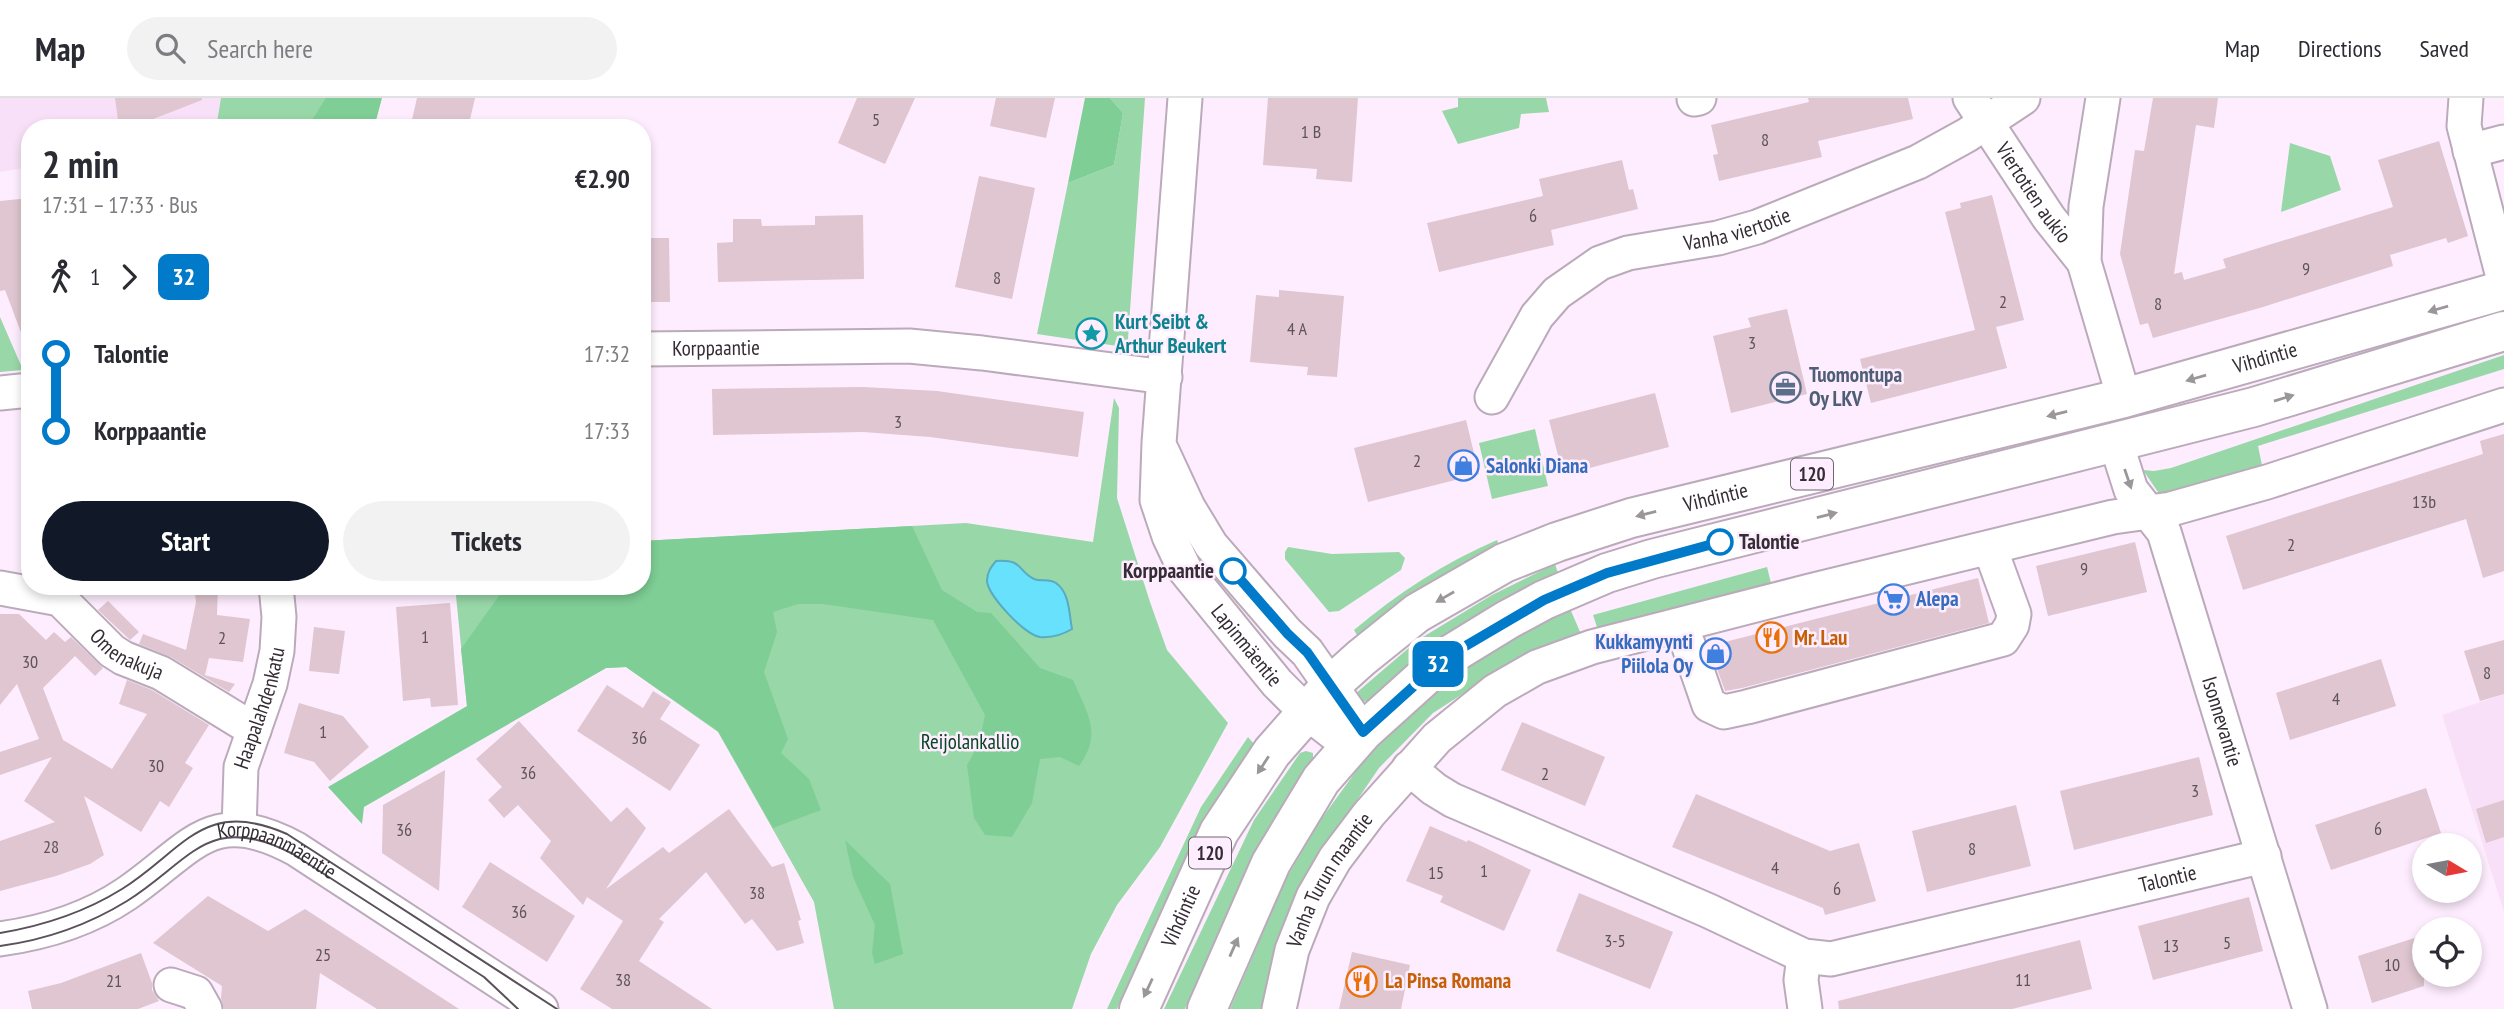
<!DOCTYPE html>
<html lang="en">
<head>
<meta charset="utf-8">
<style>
  :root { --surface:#fff; --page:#f2f2f3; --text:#2b2b33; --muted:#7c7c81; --line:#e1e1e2; --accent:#111827 }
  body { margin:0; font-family:"PT Sans Narrow",sans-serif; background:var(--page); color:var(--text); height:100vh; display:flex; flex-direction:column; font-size:26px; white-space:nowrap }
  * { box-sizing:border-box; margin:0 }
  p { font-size:23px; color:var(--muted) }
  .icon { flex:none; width:38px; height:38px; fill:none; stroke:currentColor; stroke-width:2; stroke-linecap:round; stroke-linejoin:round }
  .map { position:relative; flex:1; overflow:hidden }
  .panel { position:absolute; left:21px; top:21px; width:630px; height:476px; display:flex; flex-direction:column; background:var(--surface); border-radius:28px; box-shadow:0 4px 10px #0003 }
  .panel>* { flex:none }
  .badge { padding:0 14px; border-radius:10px; font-size:24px; line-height:46px }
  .needle { width:46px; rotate:100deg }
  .fabs { position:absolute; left:2412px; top:735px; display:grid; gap:14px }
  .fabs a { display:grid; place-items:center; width:70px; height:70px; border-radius:50%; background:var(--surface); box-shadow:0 4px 10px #0003; font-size:35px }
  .map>.badge { position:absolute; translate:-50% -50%; box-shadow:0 0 0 4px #fff }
  .legs { display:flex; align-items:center; gap:10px; height:77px; padding:0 21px; font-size:23px }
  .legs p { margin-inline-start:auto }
  .headline { display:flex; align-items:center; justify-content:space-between; height:119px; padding:0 21px }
  h1 { font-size:38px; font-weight:800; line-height:52px }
  .cta { display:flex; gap:14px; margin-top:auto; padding:14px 21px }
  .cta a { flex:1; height:80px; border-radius:42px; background:var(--accent); color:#fff; font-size:28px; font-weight:800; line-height:80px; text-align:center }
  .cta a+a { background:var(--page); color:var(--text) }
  ul { padding:0 21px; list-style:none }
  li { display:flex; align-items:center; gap:24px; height:77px; font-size:26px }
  li i { display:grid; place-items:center; width:10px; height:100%; margin:0 9px; background:currentColor }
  li i::after { content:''; width:18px; height:18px; margin:-9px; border:5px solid; border-radius:50%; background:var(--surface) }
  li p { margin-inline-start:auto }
  li:first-child i { background:linear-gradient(#0000 50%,currentColor 0) }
  li:last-child i { background:linear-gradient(currentColor 50%,#0000 0) }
  header { display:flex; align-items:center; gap:42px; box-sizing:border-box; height:98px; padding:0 35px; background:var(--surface); border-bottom:2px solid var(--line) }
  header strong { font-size:33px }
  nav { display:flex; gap:38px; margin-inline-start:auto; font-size:24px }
  .search { width:490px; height:63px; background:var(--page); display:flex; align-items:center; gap:18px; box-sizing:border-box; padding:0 24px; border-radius:38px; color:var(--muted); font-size:26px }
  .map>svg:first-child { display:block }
</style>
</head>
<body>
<header>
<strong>Map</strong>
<div class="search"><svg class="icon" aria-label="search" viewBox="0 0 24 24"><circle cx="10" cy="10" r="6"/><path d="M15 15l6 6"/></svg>Search here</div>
<nav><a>Map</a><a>Directions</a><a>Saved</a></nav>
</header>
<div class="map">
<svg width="2504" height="911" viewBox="0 0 2504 911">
  <rect width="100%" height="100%" fill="#feedfe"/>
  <path fill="#f8e1f8" d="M0 0H221L216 30H30V69L0 74Z
    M2504 596V814L2442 617Z"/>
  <path fill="#98d7a8" d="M221 0H374L366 30H216Z
    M1110 0H1145L1128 241 1124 249 1037 236 1068 85 1114 67 1123 15Z
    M1458 0H1546L1549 14 1521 16 1519 30 1458 46 1442 13 1458 9Z
    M2290 45 2330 58 2341 92 2281 114Z
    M0 219 23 272 0 274Z
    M2504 257V271L2258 348 2263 372 2160 397 2143 372 2154 373 2171 370Z
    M1114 300 1119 310 1117 400 1150 504 1167 552 1228 625 1160 749 1117 807 1091 856 1072 911H834L814 804 718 634 626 569 606 570 482 641 467 608 455 488H642V443L966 425 1093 444Z
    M1535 331 1548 388 1492 401 1479 345Z
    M1497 442 1500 450 1357 537 1354 532C1398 495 1444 465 1497 442Z
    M1288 449 1332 456 1399 454 1405 460 1401 472 1339 513 1329 514 1285 461V454Z
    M1555 466 1559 478 1370 602 1359 605 1355 596 1418 542 1492 497Z
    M1767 469 1773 493 1599 535 1593 517Z
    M1568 506 1581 536 1528 554 1433 615 1379 670 1326 748 1270 911H1230L1287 779 1322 720 1362 665 1402 622 1460 571Z
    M1248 639 1254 646 1195 741 1117 911H1107L1201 709Z
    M1306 653 1313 655V662L1261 746 1185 911H1164L1254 722 1300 655Z"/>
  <path fill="#7ece95" d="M326 0H382L374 30H307Z
    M1085 0H1110L1123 15 1114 67 1068 85Z
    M912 428 942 492 977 514 991 515 1040 570 1073 582C1087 615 1103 635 1079 668L1060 659 1040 661 1032 705 1012 739 985 737 974 720 967 667 979 646 985 617 933 522 823 506H798L773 514 777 534 764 574 788 641 781 655 809 681 821 712 773 730 718 633 626 569 606 570 364 709 362 726 328 689 467 608 461 551 506 488H642V443Z
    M845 742 890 786 903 856 875 866 872 855 875 827 853 779Z"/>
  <path fill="#67e1fc" stroke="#58abc0" stroke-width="2" d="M996 463C1024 461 1017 473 1034 481 1041 484 1049 480 1056 485 1070 495 1069 516 1072 531 1062 537 1052 540 1040 539 1025 537 988 498 987 483 987 474 991 469 996 463Z"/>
  <path fill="#dfc6d0" d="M115 0H202V2L130 30H119Z
    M417 0H475L468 30H410Z
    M857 0H915L885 66 838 45Z
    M996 0H1055L1046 40 990 28Z
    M1268 0H1358L1352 84 1316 81 1317 71 1263 67Z
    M1808 0H1908L1913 21 1818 43 1822 59 1719 83 1713 57 1718 56 1711 27 1809 4Z
    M2153 0H2218L2214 30 2196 27 2174 176 2182 174 2184 182 2226 170 2223 161 2393 109 2378 62 2439 43 2468 138 2448 145 2446 140 2390 157 2393 168 2263 209 2153 240 2148 225 2140 227 2120 156 2135 52 2144 53Z
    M1622 62 1629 92 1633 91 1638 111 1551 132 1554 147 1439 174 1427 125 1543 98 1539 81Z
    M979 78 1035 90 1012 201 955 189Z
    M1992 97 2024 222 1996 229 2007 270 1871 305 1860 261 1975 232 1945 114 1961 110 1960 105Z
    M30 100V253H28L5 192 0 193V103Z
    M863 117 864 181 718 184 717 145 733 144V121H761L762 128 815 127V118Z
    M642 140H669L670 204H642Z
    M1279 192 1344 198 1337 279 1307 277 1308 269 1250 264 1256 197 1279 199Z
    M1787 211 1807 296 1731 315 1713 238 1751 229 1748 220Z
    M863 289 937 293 1084 314 1078 359 930 339 863 334 713 337 712 291Z
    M1655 295 1669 349 1563 377 1549 322Z
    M1466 322 1479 376 1368 404 1354 350Z
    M2504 336V473L2483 480 2466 421 2243 492 2226 438 2483 356 2480 343Z
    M2135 444 2147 494 2048 518 2036 468Z
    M1978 480 1989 525 1742 590 1725 593 1709 548Z
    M194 488H218L217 517 250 521 243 564 209 560 205 577 235 586 229 594 171 559 139 546 143 536 186 552 196 504Z
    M108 503 139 534 130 542 98 512Z
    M450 505 458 607 431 609 430 600 403 603 396 509Z
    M0 516H19L46 542 54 534 65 544 71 539 103 570 95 578 75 558 43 590 63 642 112 671 147 616 119 606 127 582 152 592 209 627 185 665 193 670 169 709 160 703 141 734 84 698 104 757 90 766 56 778 0 793V743L55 724 24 703 52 659 0 677V654L39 641 17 586 0 607Z
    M314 529 345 533 339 576 309 573Z
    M2504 542V596L2480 603 2464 553Z
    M2381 561 2396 608 2290 642 2276 595Z
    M607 587 643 610 653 593 671 604 660 621 700 647 670 693 577 633Z
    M299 605 343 618 369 649 330 683 314 664 284 655Z
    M519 623 611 724 627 709 646 730 606 791 663 749 669 755 729 711 772 769 784 765 801 822 798 823 804 845 777 853 752 821 745 826 706 774 659 821 664 824 639 863 712 911H612L580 891 623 823 587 799 583 807 540 760 551 743 518 707 504 720 488 702 502 689 476 661Z
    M1522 624 1605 659 1585 708 1501 672Z
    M2199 659 2213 717 2074 752 2060 693Z
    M445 672 443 715 439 793 382 755 383 707Z
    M2426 690 2441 735 2331 772 2315 727Z
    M1696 696 1830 753 1859 745 1876 803 1825 817 1823 810 1672 749Z
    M2504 702V739L2486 745 2476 711Z
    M2016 707 2031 768 1927 794 1912 733Z
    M1430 728 1467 744 1468 742 1477 746 1531 772 1504 833 1440 804 1443 798 1406 783Z
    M490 764 575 818 547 864 462 809Z
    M1579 795 1673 834 1650 891 1556 853Z
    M208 798 268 833 305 811 459 911H377L320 875 316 911H224L221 900 222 888 153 845Z
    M2249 799 2263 853 2153 882 2138 828Z
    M2424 837V888L2372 905 2358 858Z
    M2080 842 2092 891 2012 911H1839L1838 903Z
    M1352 854 1410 867 1401 911H1339Z
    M141 855 152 885V892L159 903 138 911H32L28 893 61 885Z"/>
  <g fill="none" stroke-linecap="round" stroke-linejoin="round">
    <defs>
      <g id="minor">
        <path id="s1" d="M1185 0 1159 345 1157 402 1169 438 1185 472 1277 585 1305 613 1350 648"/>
        <path id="s2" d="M1970 0 2049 120 2084 164"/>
        <path d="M2103 0 2086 108 2084 164 2124 300"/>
        <path d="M2466 0 2464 28 2504 183"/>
        <path d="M1694 1 1699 0"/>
        <path d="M2470 53 2504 44"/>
        <path id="s3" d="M642 251 909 248 982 255 1165 279"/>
        <path d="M0 295 30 292"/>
        <path id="s4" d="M1492 299 1537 218 1557 195 1600 165 1628 155 1718 140 1757 129 1918 64 1967 37 2023 0"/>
        <path id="s5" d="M2116 345 2131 392 2164 434 2310 911"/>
        <path d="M1162 353 1188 409 1211 447 1287 535 1307 554 1363 634"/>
        <path id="s6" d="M0 490 60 501 112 553 123 560 161 575 254 632"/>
        <path d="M1677 528 1688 546 1709 607 1724 614 1747 609 2003 541 2012 527 2014 516 1990 450"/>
        <path id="s7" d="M1409 670 1434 691 1452 702 1709 813 1804 858 1831 861 2264 758"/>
        <path id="s8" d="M239 731 241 669 270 586 277 553 279 519 276 488"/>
        <path id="s9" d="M0 841C43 835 89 821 126 796 191 752 210 704 296 751L541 911"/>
        <path d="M1804 858 1801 882 1805 911"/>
        <path d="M171 887 196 895 205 911"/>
        <path id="s10" d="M1279 911 1292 852 1313 799 1335 761 1369 716 1437 640 1495 593 1537 569 1592 549 1810 493 2113 419 2171 411 2267 384 2504 307"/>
      </g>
      <g id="major">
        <path id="s11" d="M1139 911 1219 734 1272 654 1331 587 1361 560 1417 515 1504 465 1557 444 1631 420 2124 300 2504 192"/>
        <path d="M1207 911 1271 765 1321 682 1363 634 1445 560 1507 522 1544 502 1607 475 1652 461 2254 309 2504 233"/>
      </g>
    </defs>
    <use href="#minor" stroke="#baaaba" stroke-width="37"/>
    <use href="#major" stroke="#baaaba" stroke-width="42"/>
    <use href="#minor" stroke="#fff" stroke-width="33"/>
    <use href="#major" stroke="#fff" stroke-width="38"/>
    <path stroke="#5a515a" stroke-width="2" d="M0 835C42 828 85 814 122 791 184 752 203 699 287 736L557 911
      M0 848C45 842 88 827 127 803 191 763 208 712 293 756L484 879 518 911"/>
  </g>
  <defs><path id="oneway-solid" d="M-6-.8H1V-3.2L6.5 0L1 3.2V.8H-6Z" transform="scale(1.75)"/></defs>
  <g fill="#9a969a">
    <use href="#oneway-solid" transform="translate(2438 211) rotate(164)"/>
    <use href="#oneway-solid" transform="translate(2196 280) rotate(164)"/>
    <use href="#oneway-solid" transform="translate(2284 300) rotate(-17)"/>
    <use href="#oneway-solid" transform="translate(2057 316) rotate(166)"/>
    <use href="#oneway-solid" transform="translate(2128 381) rotate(71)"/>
    <use href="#oneway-solid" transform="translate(1646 416) rotate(166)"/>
    <use href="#oneway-solid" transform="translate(1827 417) rotate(-14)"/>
    <use href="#oneway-solid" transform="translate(1445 499) rotate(150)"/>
    <use href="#oneway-solid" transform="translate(1263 667) rotate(123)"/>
    <use href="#oneway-solid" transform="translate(1234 849) rotate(-66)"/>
    <use href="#oneway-solid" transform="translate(1148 890) rotate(115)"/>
  </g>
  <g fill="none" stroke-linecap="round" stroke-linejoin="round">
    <defs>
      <path id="line-1" d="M1233 473 1287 535 1307 554 1363 634 1445 560 1544 502 1607 475 1720 444"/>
    </defs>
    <use href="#line-1" stroke="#fff" stroke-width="16"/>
    <use href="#line-1" stroke="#007ac9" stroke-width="10"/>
  </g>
  <defs>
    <symbol id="sight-ring" viewBox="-11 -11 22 22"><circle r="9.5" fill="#feedfe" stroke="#0f9aa8" stroke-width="1.5"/><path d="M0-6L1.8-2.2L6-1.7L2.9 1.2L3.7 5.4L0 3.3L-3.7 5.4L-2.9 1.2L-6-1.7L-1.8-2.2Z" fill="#0f9aa8"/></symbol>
    <symbol id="office-ring" viewBox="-11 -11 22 22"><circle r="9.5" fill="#feedfe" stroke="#5c6f8a" stroke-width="1.5"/><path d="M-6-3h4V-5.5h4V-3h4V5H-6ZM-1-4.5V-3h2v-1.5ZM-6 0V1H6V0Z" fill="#5c6f8a"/></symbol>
    <symbol id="shop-ring" viewBox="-11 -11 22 22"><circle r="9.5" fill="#feedfe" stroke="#3f7fe0" stroke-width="1.5"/><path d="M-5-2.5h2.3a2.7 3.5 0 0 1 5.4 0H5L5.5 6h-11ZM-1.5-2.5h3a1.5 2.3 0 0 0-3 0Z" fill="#3f7fe0"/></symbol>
    <symbol id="supermarket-ring" viewBox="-11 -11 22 22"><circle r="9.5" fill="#feedfe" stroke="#3f7fe0" stroke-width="1.5"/><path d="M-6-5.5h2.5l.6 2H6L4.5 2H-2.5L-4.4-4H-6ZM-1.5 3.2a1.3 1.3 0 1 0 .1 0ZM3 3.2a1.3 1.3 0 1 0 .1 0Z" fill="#3f7fe0"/></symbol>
    <symbol id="restaurant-ring" viewBox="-11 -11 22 22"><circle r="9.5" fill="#feedfe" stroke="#e8710a" stroke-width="1.5"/><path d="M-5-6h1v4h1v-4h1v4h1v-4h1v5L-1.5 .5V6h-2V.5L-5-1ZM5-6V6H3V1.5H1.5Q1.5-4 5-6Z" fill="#e8710a"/></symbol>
  </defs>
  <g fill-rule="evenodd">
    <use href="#sight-ring" x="1074" y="218" width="35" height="35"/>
    <use href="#office-ring" x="1768" y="272" width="35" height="35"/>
    <use href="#shop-ring" x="1446" y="350" width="35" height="35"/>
    <use href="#supermarket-ring" x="1876" y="484" width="35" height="35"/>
    <use href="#restaurant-ring" x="1754" y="522" width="35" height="35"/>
    <use href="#shop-ring" x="1698" y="538" width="35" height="35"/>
    <use href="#restaurant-ring" x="1344" y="866" width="35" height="35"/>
  </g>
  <g fill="#fff" stroke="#007ac9" stroke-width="3.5">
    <circle cx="1720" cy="444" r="12"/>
    <circle cx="1233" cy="473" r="12"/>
  </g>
  <g text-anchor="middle" stroke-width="5" stroke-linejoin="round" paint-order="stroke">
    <g font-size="18" fill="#5f535b">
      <text x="876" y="28">5</text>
      <text x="1311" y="40">1 B</text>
      <text x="1765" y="48">8</text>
      <text x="1533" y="124">6</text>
      <text x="2306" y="177">9</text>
      <text x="997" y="186">8</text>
      <text x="2003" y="210">2</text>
      <text x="2158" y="212">8</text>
      <text x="1297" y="237">4 A</text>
      <text x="1752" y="251">3</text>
      <text x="898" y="330">3</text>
      <text x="1417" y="369">2</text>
      <text x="2424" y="410">13b</text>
      <text x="2291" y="453">2</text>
      <text x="2084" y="477">9</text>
      <text x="425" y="545">1</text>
      <text x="222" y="546">2</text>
      <text x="30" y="570">30</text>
      <text x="2487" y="581">8</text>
      <text x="2336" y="607">4</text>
      <text x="323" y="640">1</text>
      <text x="639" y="646">36</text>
      <text x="156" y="674">30</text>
      <text x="528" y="681">36</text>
      <text x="1545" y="682">2</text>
      <text x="2195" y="699">3</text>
      <text x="2378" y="737">6</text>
      <text x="404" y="738">36</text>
      <text x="51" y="755">28</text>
      <text x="1972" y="757">8</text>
      <text x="1775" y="776">4</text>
      <text x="1484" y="779">1</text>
      <text x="1436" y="781">15</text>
      <text x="1837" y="797">6</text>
      <text x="757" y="801">38</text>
      <text x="519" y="820">36</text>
      <text x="1615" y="849">3-5</text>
      <text x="2227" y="851">5</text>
      <text x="2171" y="854">13</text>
      <text x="323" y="863">25</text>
      <text x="2392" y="873">10</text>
      <text x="623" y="888">38</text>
      <text x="2023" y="888">11</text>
      <text x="114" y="889">21</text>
    </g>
    <g fill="#feedfe" stroke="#716771" stroke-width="2">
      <rect x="1791" y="360.5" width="42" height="31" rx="5"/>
      <rect x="1189" y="739.5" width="42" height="31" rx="5"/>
    </g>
    <g font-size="19" font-weight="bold" fill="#342d34">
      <text x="1812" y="383">120</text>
      <text x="1210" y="762">120</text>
    </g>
    <g font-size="21" fill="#342d34" stroke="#feedfe">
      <text dy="7" stroke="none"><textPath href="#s2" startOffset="114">Viertotien aukio</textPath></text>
      <text dy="7" stroke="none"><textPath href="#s4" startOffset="317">Vanha viertotie</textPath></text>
      <text dy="7" stroke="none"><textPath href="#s3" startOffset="74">Korppaantie</textPath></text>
      <text dy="7" stroke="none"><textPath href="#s11" startOffset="1381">Vihdintie</textPath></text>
      <text dy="7" stroke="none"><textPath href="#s11" startOffset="814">Vihdintie</textPath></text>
      <text dy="7" stroke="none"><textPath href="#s1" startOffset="576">Lapinmäentie</textPath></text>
      <text dy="7" stroke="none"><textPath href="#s6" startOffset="149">Omenakuja</textPath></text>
      <text dy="7" stroke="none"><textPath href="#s8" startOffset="124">Haapalahdenkatu</textPath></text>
      <text dy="7" stroke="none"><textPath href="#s5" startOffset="301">Isonnevantie</textPath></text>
      <text dy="7" stroke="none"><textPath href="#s9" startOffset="310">Korppaanmäentie</textPath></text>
      <text dy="7" stroke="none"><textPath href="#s7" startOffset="812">Talontie</textPath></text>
      <text dy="7" stroke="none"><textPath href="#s10" startOffset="140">Vanha Turun maantie</textPath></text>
      <text dy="7" stroke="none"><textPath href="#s11" startOffset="102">Vihdintie</textPath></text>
    </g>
    <g font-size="21" font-weight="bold" fill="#0d838f" stroke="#feedfe" text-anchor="start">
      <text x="1115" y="231">Kurt Seibt &amp;<tspan x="1115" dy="24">Arthur Beukert</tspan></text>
    </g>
    <g font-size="21" font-weight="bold" fill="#4e5e75" stroke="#feedfe" text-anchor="start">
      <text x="1809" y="284">Tuomontupa<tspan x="1809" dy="24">Oy LKV</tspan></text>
    </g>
    <g font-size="21" font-weight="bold" fill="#366cbe" stroke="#feedfe" text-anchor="start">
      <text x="1486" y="375">Salonki Diana</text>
      <text x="1916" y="508">Alepa</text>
      <text x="1693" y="551" text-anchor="end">Kukkamyynti<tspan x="1693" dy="24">Piilola Oy</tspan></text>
    </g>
    <g font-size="21" font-weight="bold" fill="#342d34" stroke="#feedfe" text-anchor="start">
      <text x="1739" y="451">Talontie</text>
      <text x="1214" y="480" text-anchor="end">Korppaantie</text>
    </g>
    <g font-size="21" font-weight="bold" fill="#c56008" stroke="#feedfe" text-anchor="start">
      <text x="1794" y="547">Mr. Lau</text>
      <text x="1385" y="890">La Pinsa Romana</text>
    </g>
    <g font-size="21" fill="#074622" stroke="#feedfe">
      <text x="970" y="651">Reijolankallio</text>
    </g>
  </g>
</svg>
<div class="fabs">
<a><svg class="needle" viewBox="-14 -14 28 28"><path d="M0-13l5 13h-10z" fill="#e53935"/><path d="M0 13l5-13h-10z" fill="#7c7c81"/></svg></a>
<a><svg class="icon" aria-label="locate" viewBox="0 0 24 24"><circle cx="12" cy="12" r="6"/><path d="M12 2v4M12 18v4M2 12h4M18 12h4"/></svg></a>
</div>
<b class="badge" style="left:1438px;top:566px;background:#007ac9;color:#fff">32</b>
<section class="panel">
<div class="headline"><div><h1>2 min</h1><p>17:31 – 17:33 · Bus</p></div><b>€2.90</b></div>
<div class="legs"><svg class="icon" aria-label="walk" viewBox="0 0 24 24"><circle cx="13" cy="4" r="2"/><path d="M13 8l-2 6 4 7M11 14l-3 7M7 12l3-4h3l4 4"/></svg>1<svg class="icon" aria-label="forward" viewBox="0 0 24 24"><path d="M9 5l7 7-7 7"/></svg><b class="badge" style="background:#007ac9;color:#fff">32</b></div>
<ul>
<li><i style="color:#007ac9"></i><b>Talontie</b><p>17:32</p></li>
<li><i style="color:#007ac9"></i><b>Korppaantie</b><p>17:33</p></li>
</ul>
<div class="cta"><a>Start</a><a>Tickets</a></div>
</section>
</div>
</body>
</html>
